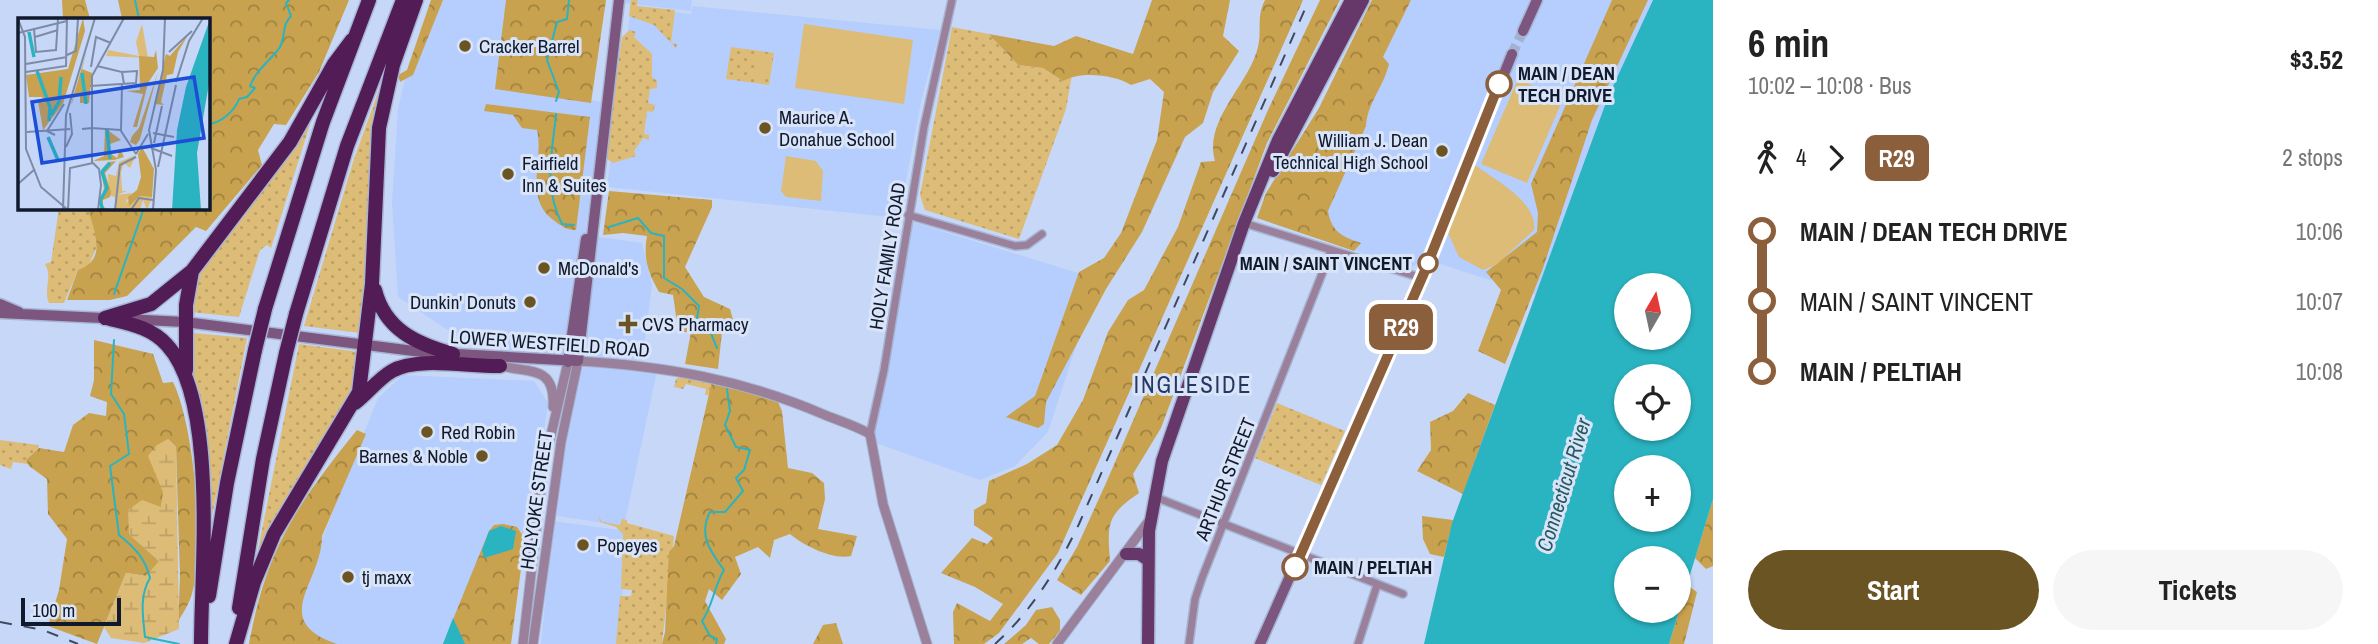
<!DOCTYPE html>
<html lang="en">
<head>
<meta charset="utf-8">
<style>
  :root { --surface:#fff; --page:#f6f6f6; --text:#222; --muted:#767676; --accent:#6a5424 }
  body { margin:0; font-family:"Archivo Narrow",sans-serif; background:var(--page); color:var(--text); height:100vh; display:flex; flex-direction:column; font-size:26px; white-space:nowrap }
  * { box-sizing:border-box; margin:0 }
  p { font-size:23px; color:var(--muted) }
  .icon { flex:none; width:38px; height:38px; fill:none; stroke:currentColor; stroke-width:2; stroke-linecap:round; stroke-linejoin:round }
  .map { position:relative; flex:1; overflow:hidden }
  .panel { display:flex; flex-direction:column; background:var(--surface); width:665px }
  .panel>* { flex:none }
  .badge { padding:0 14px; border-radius:10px; font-size:24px; line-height:46px }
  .needle { width:46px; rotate:9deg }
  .tools { position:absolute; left:1614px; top:273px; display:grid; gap:14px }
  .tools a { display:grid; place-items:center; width:77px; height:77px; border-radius:50%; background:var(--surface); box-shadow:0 2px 5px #0004; font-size:35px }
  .scale { position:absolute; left:21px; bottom:18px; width:100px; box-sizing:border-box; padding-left:7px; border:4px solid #111a2d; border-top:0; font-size:19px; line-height:24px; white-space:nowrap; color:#111a2d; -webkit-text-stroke:5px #d9e4f9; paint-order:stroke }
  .map>.badge { position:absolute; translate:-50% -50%; box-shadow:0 0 0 4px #fff }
  .legs { display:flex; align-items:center; gap:10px; height:77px; padding:0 35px; font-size:23px }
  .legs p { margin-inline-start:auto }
  .overview { display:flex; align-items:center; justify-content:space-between; height:119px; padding:0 35px }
  h1 { font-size:38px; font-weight:700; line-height:52px }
  .primary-button { display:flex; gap:14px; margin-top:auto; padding:14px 35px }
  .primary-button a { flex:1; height:80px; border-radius:42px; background:var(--accent); color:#fff; font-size:28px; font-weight:700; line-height:80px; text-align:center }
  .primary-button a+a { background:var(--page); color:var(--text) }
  ul { padding:0 35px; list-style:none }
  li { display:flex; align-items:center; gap:24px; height:70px; font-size:26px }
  li i { display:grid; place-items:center; width:10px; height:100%; margin:0 9px; background:currentColor }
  li i::after { content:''; width:18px; height:18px; margin:-9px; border:5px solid; border-radius:50%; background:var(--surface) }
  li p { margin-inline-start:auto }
  li:first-child i { background:linear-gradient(#0000 50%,currentColor 0) }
  li:last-child i { background:linear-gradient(currentColor 50%,#0000 0) }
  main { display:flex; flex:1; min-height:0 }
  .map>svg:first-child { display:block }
</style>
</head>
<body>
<main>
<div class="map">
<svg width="1713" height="644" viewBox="0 0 1713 644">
  <defs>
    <pattern id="grass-dots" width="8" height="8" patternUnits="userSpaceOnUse" patternTransform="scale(1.75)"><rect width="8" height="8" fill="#dcbc77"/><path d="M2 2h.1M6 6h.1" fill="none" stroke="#bca167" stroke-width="1.8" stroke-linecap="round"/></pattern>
    <pattern id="forest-crowns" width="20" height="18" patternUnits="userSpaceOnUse" patternTransform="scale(1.75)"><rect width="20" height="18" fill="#c8a24e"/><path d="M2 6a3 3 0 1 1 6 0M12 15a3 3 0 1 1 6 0" fill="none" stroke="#a18341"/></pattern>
    <pattern id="wetland-marsh" width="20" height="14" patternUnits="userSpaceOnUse" patternTransform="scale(1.75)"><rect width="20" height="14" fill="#dcbc77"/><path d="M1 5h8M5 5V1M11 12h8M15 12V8" fill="none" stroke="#bca167"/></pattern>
  </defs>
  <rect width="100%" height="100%" fill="#c7d7f7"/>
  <path fill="#b6cefd" d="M435 0H507L499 87 603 102 585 235 642 243 652 285 642 363 472 346 398 297 392 203 398 109 405 78Z
    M623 0H692L691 11 623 3Z
    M1411 0H1653L1608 97 1536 295 1422 258 1411 269 1257 218 1274 185 1381 61Z
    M693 6 940 30 921 102 899 218 607 187 631 7 691 14Z
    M912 222 1098 279 1048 432 1015 466 980 480 873 442Z
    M582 366 657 371 624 526 557 516 560 473Z
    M403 375 534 381 548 403 529 535 497 531 451 644H331L287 628 378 398Z
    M553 521 627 531 619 644H541Z"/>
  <path fill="url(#grass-dots)" d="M631 0H638L637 6 675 10 671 43 677 44 676 48 654 25 629 16Z
    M952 27 989 34 1018 65 1043 68 1063 81 1072 75 1066 109 1019 239 925 210 920 195Z
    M630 30 636 32 634 37 652 54V77L657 81V88L650 89 648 103 655 105 653 112 647 111 644 134 649 135V140L643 138 634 151 636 156 613 163 607 159 606 151 622 37Z
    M731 47 774 53 769 85 726 79Z
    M387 67 369 292 360 333 304 326 353 162Z
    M313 115 271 248 267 245 260 250 239 317 190 312 195 277Z
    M59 208H88L99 242 88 267 78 270 64 303H49C43 290 53 276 45 264L51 262Z
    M193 333 247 338 207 542 189 359Z
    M299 344 359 352 355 386 255 565Z
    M683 376 712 381 709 395H705L706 389 686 384 683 389 674 387 676 379Z
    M1277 403 1345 431 1321 485 1255 458Z
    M0 440 38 445 39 448 26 460 28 464 13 462 11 469 0 465Z
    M599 516 602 522 620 525 622 519 627 520V523L674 536 662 644H616L620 596H631L632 590 621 589 623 534 616 527 600 522Z"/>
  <path fill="url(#forest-crowns)" d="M62 0H85L90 19H63Z
    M118 0H349L319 72 286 125 274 124 258 150 262 165 206 231 196 227 127 296 110 300H67L78 270C109 259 93 230 88 208H208V19H122Z
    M431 0H443L413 75 400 82 398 75 407 70Z
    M506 0H606L591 103 495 89Z
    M1152 0H1230L1223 36 1239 51 1213 92 1203 123 1185 137 1142 232 1106 289 1046 402 1044 424 1038 428 1006 417 1035 396 1079 272 1104 258 1121 233 1157 140 1164 92 1150 79 1131 85C1114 74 1080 71 1063 81L1043 68 1018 65 989 34 1054 46 1076 36 1133 54Z
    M1265 0H1303L1058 553 999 633 984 644H954L953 612 957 603 990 621 1003 604 975 587 941 573 972 538 987 544 993 538 974 525V510L986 503 989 481 1027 464 1057 445 1083 400 1108 332 1128 300 1144 290 1178 227 1201 162 1215 161C1203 120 1249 85 1258 47 1262 30 1256 17 1265 0Z
    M1320 0H1340L1267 143 1161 428 1133 474 1139 493C1107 515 1107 523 1110 561L1081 595 1057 580 1077 547 1106 483 1268 110Z
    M1372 0H1411L1383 57 1389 64C1384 86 1367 104 1366 126L1328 211C1331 231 1342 237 1361 243L1354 251 1257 218 1266 193 1319 108Z
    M1612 0H1648L1592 120 1543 268 1505 364 1478 351 1501 290 1486 272 1537 232 1538 213 1531 184Z
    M486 104 590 117 576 230C565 230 560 225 552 219 524 197 544 159 537 130L522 128 513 115 484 111Z
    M609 191 712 200V207L685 267 704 297 730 309 735 327 722 332 718 369 685 364 691 332H681L678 329 673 295 659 292C648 272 643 259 647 236L623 233 603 235Z
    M94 340 153 354 163 383 173 382C194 424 206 552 191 597 188 606 182 614 178 622L180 577 176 447 168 439 158 476 164 492 161 507 129 534 159 561 157 567 146 576 126 573 97 644 48 626 59 590 67 539 48 514 47 479 29 466 26 460 39 448 64 452 73 425 89 413 106 416 107 402 90 396 94 380Z
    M712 381 778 402 782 411 788 468 812 473 824 483 825 499 818 529 857 536 851 556C833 560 804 546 790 534L774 540 770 558 758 547 735 557 741 574 722 600 709 589 705 601 726 639 724 644H662L665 632 669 552 674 546Z
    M1468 393 1495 405 1463 494 1417 471 1431 450 1430 422 1453 411Z
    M357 430 366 434 322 536C322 583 268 620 337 644H249C266 549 298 503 357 430Z
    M1713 499V566L1706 569 1695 558Z
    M1422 516 1453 520 1444 557 1430 554 1423 539Z
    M503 524 517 527 525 539 511 644H443L489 531 494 525Z
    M1687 585 1697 592 1684 644H1669Z
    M1052 607 1060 620V631L1049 644H1039L1031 638 1022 644H1004L1026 625 1036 610Z
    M836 623 843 644H813L823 625Z"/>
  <path fill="url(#wetland-marsh)" d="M168 439 176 447 179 629 144 643 111 638 104 627 126 573 146 576 159 561 129 534 128 510 142 500 161 507 163 492 148 456 157 445Z"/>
  <path fill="#dcbc77" d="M804 24 913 40 904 104 795 88Z
    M758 53 772 55 768 78 754 76Z
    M1518 79 1563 99 1527 183 1481 164Z
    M786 156 816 161 823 171 821 201 786 197 781 191Z
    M1475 165C1495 180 1538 202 1534 230L1496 265 1483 270 1459 257 1448 233Z"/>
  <path fill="#2ab3c0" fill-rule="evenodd" d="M1653 0H1713V499L1669 644H1424L1452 523 1608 97ZM1626 285H1678V338H1626ZM1626 376H1678V429H1626ZM1626 467H1678V520H1626ZM1626 558H1678V611H1626Z
    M501 526 516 531 513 549 484 558 482 550 489 531Z
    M453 618 465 644H443Z"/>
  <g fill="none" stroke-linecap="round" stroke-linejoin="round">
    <path stroke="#2ab3c0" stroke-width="2" d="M135 0 139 19
      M556 101 559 92 547 60 557 22 567 19 569 0
      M556 114C552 155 543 186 562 224L574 225
      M208 124C222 123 235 110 239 99L247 97 255 88 250 86C256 71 267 63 277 51 287 41 280 27 291 16L286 3 289 0
      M609 227 638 218 651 233 664 236V278L682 289 699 306 696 324H707L717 348
      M114 294 144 208
      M114 340 111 394 124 414 129 454 110 466 119 535C135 548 145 558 150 578 139 596 143 617 145 637L179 644
      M716 644 717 639 710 636 702 621C713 606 714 586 724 570 710 551 698 535 710 512H725L743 491 736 478 744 470 750 450 736 447 725 425 730 411 727 389"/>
    <path stroke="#a3b1cf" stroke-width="10" stroke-dasharray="10 5" stroke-linecap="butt" d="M1512 54 1523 31"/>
    <defs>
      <path id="minor" d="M908 215 1015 246 1027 245 1042 234
        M1244 223 1422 278
        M870 434 884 370 924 127 952 0
        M1155 497 1403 594
        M1189 644 1195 599 1202 578 1331 251
        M1358 644 1377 585"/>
      <path id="tertiary" d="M496 364C523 375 556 361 553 407
        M523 644 543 469 568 362
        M533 644 561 442 578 361C664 366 745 380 825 415 840 421 856 426 870 434L883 504 927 644
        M1057 644 1148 522"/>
      <path id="secondary" d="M1523 31 1537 0
        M0 304 19 312
        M0 313 185 322 422 352 578 361 619 0
        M568 362 586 239
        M1260 644 1424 273 1512 54"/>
      <path id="primary" d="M1273 171 1363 0
        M1126 554H1139L1148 560
        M1148 644 1149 531 1162 461 1244 223 1278 140 1351 0"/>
      <path id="motorway" d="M375 290C385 330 417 344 453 354
        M265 309 323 122 369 0
        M296 314 347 146 403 0
        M105 318 151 304 192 271 290 142 334 64 352 40
        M110 319C131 324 152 328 167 345 218 400 201 571 201 644
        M186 370V305L192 271
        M355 403C368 393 378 379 392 371 417 356 471 367 500 366
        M209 596 227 483 255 350
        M239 608 263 459 286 353
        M236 644 254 582 274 534 359 392 372 284 379 128 393 65 416 0"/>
    </defs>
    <use href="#minor" stroke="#a6b5d3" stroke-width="10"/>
    <use href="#tertiary" stroke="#a6b5d3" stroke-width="11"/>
    <use href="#secondary" stroke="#a6b5d3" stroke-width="13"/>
    <use href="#primary" stroke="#a6b5d3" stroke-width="15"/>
    <use href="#motorway" stroke="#a6b5d3" stroke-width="17"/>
    <use href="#minor" stroke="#9a809b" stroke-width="7"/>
    <use href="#tertiary" stroke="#9a809b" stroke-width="9"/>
    <use href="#secondary" stroke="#7c567e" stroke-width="10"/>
    <use href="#primary" stroke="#653869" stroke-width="12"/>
    <use href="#motorway" stroke="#521d56" stroke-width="14"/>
    <path stroke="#3f4a60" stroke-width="2" stroke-dasharray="12 12" stroke-linecap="butt" d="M0 622 43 630 78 644
      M995 644C1032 611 1058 568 1079 524L1309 0"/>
    <defs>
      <path id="motorway-bridge" d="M255 350 265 309
        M286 353 296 314"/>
    </defs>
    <use href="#motorway-bridge" stroke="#a6b5d3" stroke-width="17" stroke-linecap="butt"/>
    <use href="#motorway-bridge" stroke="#521d56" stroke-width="14"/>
  </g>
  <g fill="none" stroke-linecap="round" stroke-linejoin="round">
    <defs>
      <path id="line-1" d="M1295 567 1424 273 1499 84"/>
    </defs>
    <use href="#line-1" stroke="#fff" stroke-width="16"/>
    <use href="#line-1" stroke="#8b5e3c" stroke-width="10"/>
  </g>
  <g fill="#6a5424" stroke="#d9e4f9" stroke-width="2.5">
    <circle cx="465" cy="46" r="7"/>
    <circle cx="765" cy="128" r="7"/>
    <circle cx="1442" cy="151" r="7"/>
    <circle cx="508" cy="174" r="7"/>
    <circle cx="544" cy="268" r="7"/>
    <circle cx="530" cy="302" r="7"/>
    <path d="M624.5 313.5h7v7h7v7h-7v7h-7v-7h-7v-7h7z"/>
    <circle cx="427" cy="432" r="7"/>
    <circle cx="482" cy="456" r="7"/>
    <circle cx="583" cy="545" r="7"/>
    <circle cx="348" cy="577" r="7"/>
  </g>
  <g fill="#fff" stroke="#8b5e3c" stroke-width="3.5">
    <circle cx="1499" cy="84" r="12"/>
    <circle cx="1428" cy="263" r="9"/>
    <circle cx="1295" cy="567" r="12"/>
  </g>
  <g text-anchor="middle" stroke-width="6" stroke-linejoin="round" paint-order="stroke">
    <g font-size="19" fill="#111a2d" stroke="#d9e4f9" text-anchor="start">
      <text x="479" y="53">Cracker Barrel</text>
      <text x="779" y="124">Maurice A.<tspan x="779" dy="22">Donahue School</tspan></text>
      <text x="1428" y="147" text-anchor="end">William J. Dean<tspan x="1428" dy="22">Technical High School</tspan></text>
      <text x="522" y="170">Fairfield<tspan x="522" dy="22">Inn &amp; Suites</tspan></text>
      <text x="558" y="275">McDonald's</text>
      <text x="516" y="309" text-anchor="end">Dunkin' Donuts</text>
      <text x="642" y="331">CVS Pharmacy</text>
      <text x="441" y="439">Red Robin</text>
      <text x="468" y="463" text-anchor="end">Barnes &amp; Noble</text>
      <text x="597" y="552">Popeyes</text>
      <text x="362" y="584">tj maxx</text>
    </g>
    <g font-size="19" font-weight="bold" fill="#111a2d" stroke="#d9e4f9" text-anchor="start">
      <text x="1518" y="80">MAIN / DEAN<tspan x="1518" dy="22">TECH DRIVE</tspan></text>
      <text x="1412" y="270" text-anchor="end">MAIN / SAINT VINCENT</text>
      <text x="1314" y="574">MAIN / PELTIAH</text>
    </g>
    <g font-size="19" fill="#111a2d" stroke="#d9e4f9">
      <text transform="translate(887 256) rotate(-81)" y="7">HOLY FAMILY ROAD</text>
      <text transform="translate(550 343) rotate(4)" y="7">LOWER WESTFIELD ROAD</text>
      <text transform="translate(1225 479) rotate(-68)" y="7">ARTHUR STREET</text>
      <text transform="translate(536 500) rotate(-82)" y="7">HOLYOKE STREET</text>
    </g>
    <g font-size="21" font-style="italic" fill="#265b61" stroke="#d9e4f9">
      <text transform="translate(1564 485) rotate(-73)" y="7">Connecticut River</text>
    </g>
    <g font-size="23" letter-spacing="2" fill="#253863" stroke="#d9e4f9">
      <text x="1193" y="393">INGLESIDE</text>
    </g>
  </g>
  <g transform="translate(18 18)">
    <rect width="192" height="192" fill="#c7d7f7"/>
    <path d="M124 6 130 40 88 38 90 32 121 38 118 24ZM118 137 112 150 106 145 103 154 104 173H109L99 177 114 175 107 185 122 178 134 179 129 192 125 182 122 192H97V179L91 177 90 156 98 158 101 144Z" fill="#dcbc77"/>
    <path d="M65 0 67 13 45 86 25 112 20 83 15 81 26 85 24 79H11L8 57 50 51ZM170 17 160 34 155 56 149 57 143 84 146 87 136 86 148 36 152 38ZM69 32 64 51 74 55 71 85H62V76H57L54 85 53 86ZM138 32 140 50 130 65 119 109H115L125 76 108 73 122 72 121 38 136 39ZM140 54 122 121 114 133 118 127 112 124 114 118 121 110ZM87 110 103 122 92 126V135L99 140 102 131 106 139 96 142 75 143 86 138ZM124 129 136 151 134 179 122 178 111 188 110 179 119 172 123 159 120 136ZM98 143 87 155 93 174 92 179 85 182V189L93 192H82L86 170 83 152 90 144Z" fill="#c8a24e"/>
    <path d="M192 1V60L179 135 183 192H154L159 112 168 69Z" fill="#2ab3c0"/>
    <path fill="none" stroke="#2ab3c0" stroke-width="3.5" d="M11 14 16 39M19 53 32 89 31 103M64 55 68 86M33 97 41 84 43 59M89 111 92 141M30 119 40 142M85 192 82 183 89 170 84 154 92 145"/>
    <path fill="none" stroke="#7e8ba6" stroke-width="2" d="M0 1 7 19 8 131 23 169 50 192M16 11 18 34 38 32 40 0M0 15 49 3M17 19 40 12M151 34 174 13M49 37 58 33 60 0M8 46 49 39M79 48 104 54 106 66M73 49 78 19 93 25M8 54 48 48 49 0M158 64 171 23 185 0M104 66 103 113 118 136M72 68 118 65 119 53 104 54M64 111 74 110V58L106 0M9 114 52 111M135 115 156 119M37 117 29 113 46 86M136 125 144 88M48 129 54 116 52 95M133 130 154 138M118 136 130 116M140 149 158 67M0 166 17 151M45 192 48 97 77 0M50 192 52 150 75 145M80 192 83 167 81 151 74 144V110L103 112M97 192 102 147 118 139M113 192 121 180 135 182M135 192 138 152 131 112 145 52 147 0"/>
    <path fill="#1d4ed8" fill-opacity="0.15" stroke="#1d4ed8" stroke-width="3.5" d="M176 59 186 120 24 145 14 84Z"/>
    <rect width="192" height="192" fill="none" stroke="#111a2d" stroke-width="3.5"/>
  </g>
</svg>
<div class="tools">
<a><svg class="needle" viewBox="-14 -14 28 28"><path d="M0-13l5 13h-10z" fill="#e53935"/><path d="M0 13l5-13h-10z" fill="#767676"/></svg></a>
<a><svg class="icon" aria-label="locate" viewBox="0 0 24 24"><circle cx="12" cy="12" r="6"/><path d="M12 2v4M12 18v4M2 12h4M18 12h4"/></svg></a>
<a>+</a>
<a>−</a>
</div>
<div class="scale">100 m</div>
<b class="badge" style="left:1401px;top:327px;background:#8b5e3c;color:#fff">R29</b>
</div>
<section class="panel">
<div class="overview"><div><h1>6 min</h1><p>10:02 – 10:08 · Bus</p></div><b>$3.52</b></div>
<div class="legs"><svg class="icon" aria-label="walk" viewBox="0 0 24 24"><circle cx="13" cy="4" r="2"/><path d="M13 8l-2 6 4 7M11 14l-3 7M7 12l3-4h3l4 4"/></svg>4<svg class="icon" aria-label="forward" viewBox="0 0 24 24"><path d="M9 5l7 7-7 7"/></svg><b class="badge" style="background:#8b5e3c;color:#fff">R29</b><p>2 stops</p></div>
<ul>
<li><i style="color:#8b5e3c"></i><b>MAIN / DEAN TECH DRIVE</b><p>10:06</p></li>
<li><i style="color:#8b5e3c"></i><span>MAIN / SAINT VINCENT</span><p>10:07</p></li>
<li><i style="color:#8b5e3c"></i><b>MAIN / PELTIAH</b><p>10:08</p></li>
</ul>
<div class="primary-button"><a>Start</a><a>Tickets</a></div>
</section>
</main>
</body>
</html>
